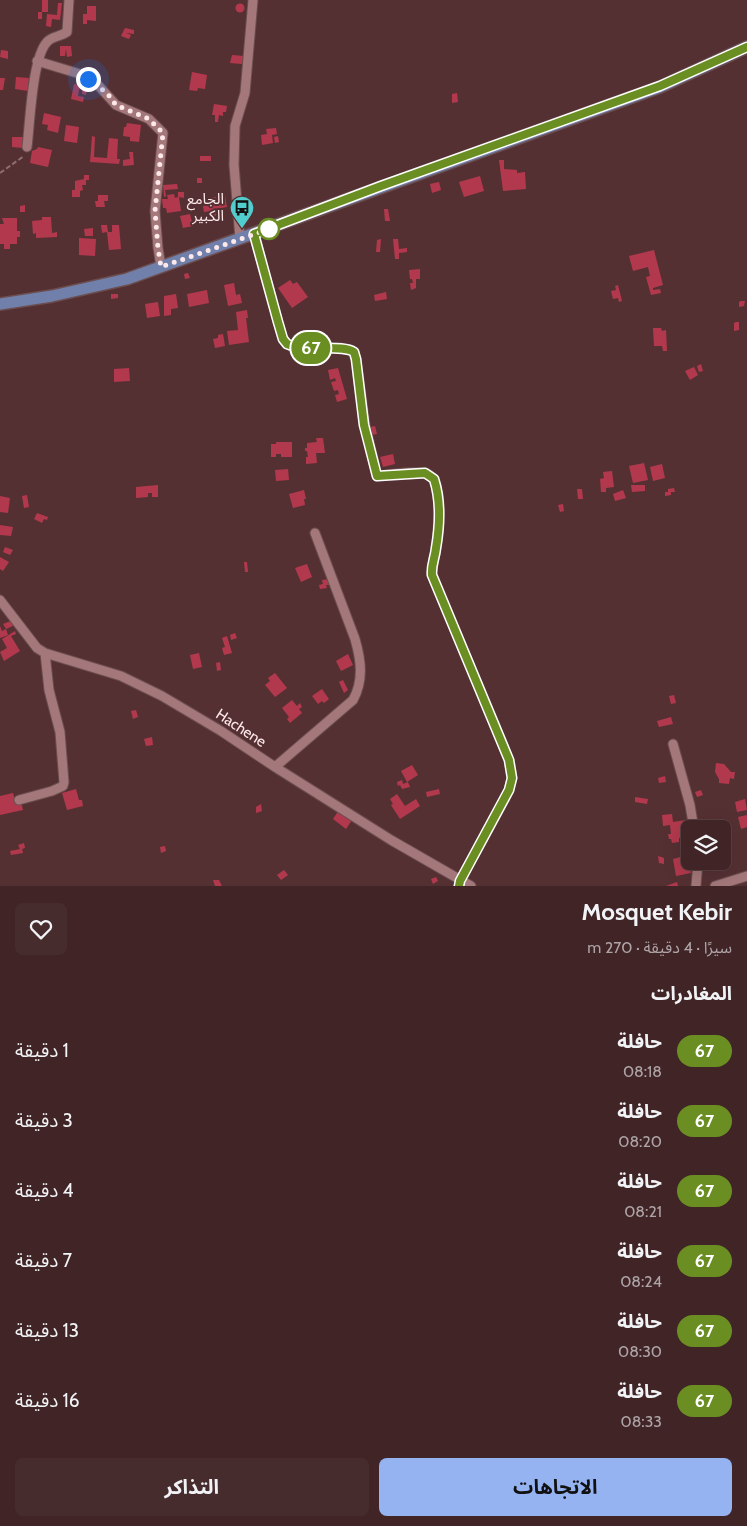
<!DOCTYPE html>
<html lang="ar">
<head>
<meta charset="utf-8">
<style>
  :root { --surface:#402426; --page:#472c2e; --text:#f1f3f6; --muted:#aea4a7; --line:#594143; --accent:#95b2f1 }
  body { margin:0; font-family:Cabin,"Noto Sans Arabic",sans-serif; background:var(--page); color:var(--text); direction:rtl; height:100vh; display:flex; flex-direction:column; font-size:19px; white-space:nowrap }
  * { box-sizing:border-box; margin:0 }
  p { font-size:16px; color:var(--muted) }
  .icon { flex:none; width:28px; height:28px; fill:none; stroke:currentColor; stroke-width:2; stroke-linecap:round; stroke-linejoin:round }
  .map { position:relative; height:886px; overflow:hidden; direction:ltr }
  .sheet { display:flex; flex-direction:column; background:var(--surface); flex:1 }
  .sheet>* { flex:none }
  .badge { padding:0 10px; border-radius:16px; font-size:18px; line-height:32px }
  .fabs { position:absolute; left:681px; top:820px; display:grid; gap:10px }
  .fabs a { display:grid; place-items:center; width:50px; height:50px; border-radius:8px; background:var(--surface); box-shadow:0 5px 20px #0002,0 0 0 1px var(--line); font-size:25px }
  .you { position:absolute; width:25px; height:25px; margin:-12px; border:4px solid #fff; border-radius:50%; background:#1a73e8; box-shadow:0 0 0 8px #1a73e833 }
  .map>.badge { position:absolute; translate:-50% -50%; box-shadow:0 0 0 2px #fff }
  h2 { padding:0 15px; font-size:19px; line-height:45px }
  .round { display:grid; place-items:center; flex:none; width:52px; height:52px; border-radius:8px; background:var(--page) }
  .head { display:flex; align-items:center; justify-content:space-between; height:85px; padding:0 15px }
  h1 { font-size:24px; font-weight:700; line-height:38px }
  .button { display:flex; gap:10px; margin-top:auto; padding:10px 15px }
  .button a { flex:1; height:58px; border-radius:8px; background:var(--accent); color:#111; font-size:20px; font-weight:700; line-height:58px; text-align:center }
  .button a+a { background:var(--page); color:var(--text) }
  ul { padding:0; list-style:none }
  li { display:flex; align-items:center; gap:15px; height:70px; padding:0 15px }
  li div { flex:1 }
  li b { display:block; font-size:19px }
  li em { font-style:normal }
  li .badge { min-width:55px; font-weight:700; text-align:center }
  .map>svg:first-child { display:block }
</style>
</head>
<body>
<div class="map">
<svg width="747" height="886" viewBox="0 0 747 886">
  <rect width="100%" height="100%" fill="#553033"/>
  <path fill="#b2394d" d="M42 0H48V12H42Z
    M58 3H62L60 20 52 19 51 27 46 26 47 14 57 15Z
    M235.5 8a4.5 4.5 0 1 1 9 0a4.5 4.5 0 1 1-9 0Z
    M87 6H96V21L87 20V24H83V14H87Z
    M38 12H42V19H38Z
    M125 28 134 30V34L126 33 131 35 129 39 121 36Z
    M60 46H71L72 56 67 57 66 49 65 56H60Z
    M1 50 8 51V59L0 57Z
    M232 55 244 56 242 64 230 63Z
    M192 72 207 75 205 89 198 88 197 91 189 90Z
    M16 77 29 78 28 91 15 89Z
    M0 78H5L3 90H0Z
    M74 84 80 85 78 96 84 97 83 102 71 99Z
    M82 89 87 90 86 95 82 94Z
    M457 93 458 102 452 103V94Z
    M214 104 227 106 226 112H223V116L219 115 218 122H215V115H212Z
    M44 113 61 117 58 133 47 130 48 125 42 124Z
    M127 123 141 125 139 142 130 141V137L123 136 124 127H126Z
    M66 125 79 127 77 143 64 141Z
    M276 128 277 134 272 135 273 143 262 145 261 135 267 134 266 129Z
    M92 136 95 137 94 157 107 158 109 138 118 139 117 159H120L119 164 90 162Z
    M278 136 279 142 275 143 274 137Z
    M12 137H23V148L12 147Z
    M38 147 52 150 48 167 30 163 32 151 37 149Z
    M129 152H133L134 165 123 166V160L130 159Z
    M200 156H211V161H200Z
    M499 160H504V169L517 170V173L525 172 526 189 503 191Z
    M84 175H89V180H86V185H82L83 190 80 191V197H72V190H75V181L84 179Z
    M480 176 484 191 464 197 459 182Z
    M197 178H202V183H197Z
    M439 182 441 190 432 193 430 184Z
    M177 184 178 189 165 190 166 196 164 197 163 185Z
    M178 192H184V198L179 197 181 211 167 213 166 208H163L162 199H168L167 195 174 194 175 198 178 197Z
    M98 195H108V201H104L105 207H96L95 201H98Z
    M225 196 227 207 215 209 216 216H212V211L204 212 203 206 206 205V202H210V198Z
    M25 205V212H20V206Z
    M384 209H388L390 221H385Z
    M190 214 193 226 183 228 180 216Z
    M42 217H51L52 233 57 232V237L36 238V233L33 234 32 221 42 220Z
    M2 218H17V231H20V237H17V244H10V249H4V244H0V224H4Z
    M101 225H107L108 232H112V225H119L121 249 109 250 107 232 102 233Z
    M93 228V236H85L84 229Z
    M79 238 96 239 95 256 79 255Z
    M381 239 380 252H376L377 240Z
    M393 239H398L399 249 407 248V252L399 253V259H395Z
    M654 250 663 285 653 288V290L660 289 661 293 651 295 646 277 650 276 648 267 633 271 629 256Z
    M420 269V279H416V288L411 290 410 283H413L412 279H410L409 270Z
    M188 273 190 278 185 279 184 274Z
    M290 280 293 284 297 282 308 297 292 308 278 288Z
    M234 283 236 295 240 294 242 303 228 306 224 285Z
    M618 285 622 301 619 302 618 298 613 299 611 291 616 290 615 286Z
    M207 290 209 303 189 307 187 294Z
    M386 292 387 299 375 301 374 295Z
    M111 294H118V298L111 299Z
    M176 294 178 308 171 309V315L164 316V296Z
    M741 301H745L744 306 739 307V302Z
    M158 302 160 316 147 318 145 304Z
    M247 310 248 318H246L249 342 229 345 227 331 238 330 236 312Z
    M736 322H739V330L734 331V323Z
    M653 328H661L662 331 666 330 667 351H663L662 346H654Z
    M223 334 225 346 215 348 213 339 218 338V335Z
    M701 364 703 371 699 372 697 366Z
    M694 367 698 375 690 380 685 371Z
    M129 368 130 381 114 382V369Z
    M338 368 347 399 337 402 335 395 339 394 338 390 334 391 331 382 336 381 335 378 330 380 328 370Z
    M375 426 377 434 372 435 370 427Z
    M316 438H323L325 453H316L317 463 306 464V457H308L307 451H305V448H307V443L317 442Z
    M276 442H292V457H281V454H276V457H271V444H276Z
    M393 454 395 464 383 467 380 457Z
    M644 463 648 480 633 483 629 466Z
    M662 464 665 478 653 481 650 467Z
    M288 469 289 480 276 481 275 470Z
    M612 471 614 487 606 488V492H601L600 479 604 478 603 472Z
    M158 485V497H152V493H148V497L136 498V487Z
    M631 485H645V491L632 492Z
    M674 488 675 492H671V495L665 496V492H668V489Z
    M577 489H582L583 499H578Z
    M304 490 306 499H304L305 505 293 508 289 494Z
    M623 490 626 498 615 501 613 494Z
    M27 495 29 507 24 508 22 496Z
    M0 496 10 498 8 513 0 512Z
    M563 504 564 511 560 512 558 505Z
    M37 513 48 517 47 520 44 519 42 523 34 519Z
    M0 525 13 527 11 536 0 535Z
    M5 547 13 550 10 555 3 552Z
    M0 557 9 562 3 571 0 569Z
    M244 562H247L248 572H245Z
    M307 564 312 577 301 582 295 568Z
    M329 579V585H326L327 588 320 589 319 585 323 584 322 580Z
    M13 620 15 625 6 629 3 624Z
    M0 626 2 631 6 629 8 635 0 638Z
    M15 631 16 634 11 636 20 651 4 661 0 652 7 648 2 639Z
    M235 633 237 638 231 640 230 635Z
    M227 636 232 653 224 655 222 648 225 647 222 638Z
    M199 653 202 667 193 669 190 655Z
    M348 654 353 665 341 671 336 661Z
    M220 662 221 670 217 671 216 663Z
    M275 673 287 688 275 697 265 685 270 681 268 678Z
    M343 680 348 690 344 693 339 682Z
    M322 689 329 699 324 703 322 701 318 704 312 696Z
    M674 695 676 703 671 704 669 696Z
    M292 700 297 706 300 703 302 707 299 709 302 713 290 723 287 719 289 717 282 708Z
    M136 710 138 717 133 719 131 711Z
    M671 717 673 724 659 727 657 721Z
    M152 737 153 745 146 746 144 739Z
    M716 763 724 764 731 772H735L734 779 730 778 729 784 719 783V779L715 772Z
    M412 765 418 775 407 782 401 771Z
    M665 776 666 782 659 783 658 778Z
    M402 780 403 784 408 782 410 787 402 789 400 785 398 786 397 782Z
    M76 789 79 800H82L83 806 67 810 62 793Z
    M439 789 440 794 427 797 426 792Z
    M701 790 703 795 697 797 695 792Z
    M13 793 16 803 21 802 23 810 0 815V796Z
    M397 794 405 806 416 799 420 806 400 819 391 805 393 804 390 799Z
    M635 797 648 799 647 804 635 802Z
    M745 799 747 810 737 812 735 802Z
    M261 804 262 811 256 813V807Z
    M339 810 352 820 346 829 333 819Z
    M672 814 673 822 686 820 688 837 679 838V842L672 843 671 839H669L668 834H671L670 825 663 826 662 815Z
    M747 815V827L741 829 738 817Z
    M24 843 25 848 22 849 23 853 11 855 10 851 20 849 18 845Z
    M165 846 166 851 161 853 160 847Z
    M658 856 664 858V864L659 863Z
    M684 856 685 862 689 861 691 873 676 876 673 859Z
    M284 870 288 875 281 880 277 875Z
    M436 877 438 881 433 884 431 879Z
    M213 880H219L222 886H215Z
    M677 882 678 886H666Z"/>
  <g fill="none" stroke-linecap="round" stroke-linejoin="round">
    <defs>
      <path id="minor" d="M37 61 80 74 97 84 116 105 149 119 163 133 155 211 158 248 161 267
        M27 147C30 124 32 58 47 42 52 36 60 37 67 32L69 0
        M254 234 278 322 283 339 287 344C305 352 342 343 353 352L356 359 365 425 377 476C392 475 410 471 424 473 446 475 438 533 436 548 435 558 431 565 432 575L509 760 512 778 509 790 460 881 459 886
        M240 239 234 165 235 126 245 93 253 0
        M0 600 37 648 45 653 121 676 162 696 221 731 275 767 391 840 471 886
        M673 744 690 805 694 829
        M275 767 353 700C364 680 361 660 355 639L315 533
        M19 800 52 791 63 786 64 782 60 732 49 690 45 653
        M696 886 698 861
        M715 886 747 876"/>
      <path id="major" d="M0 304 52 296 127 279 660 87 747 47"/>
    </defs>
    <use href="#minor" stroke="#6c4e50" stroke-width="11"/>
    <use href="#major" stroke="#6c4e50" stroke-width="14"/>
    <path stroke="#8d6d6f" stroke-width="2" stroke-dasharray="5 2.5" stroke-linecap="butt" d="M0 173 24 156"/>
    <use href="#minor" stroke="#a4787a" stroke-width="9"/>
    <use href="#major" stroke="#7180ab" stroke-width="11"/>
  </g>
  <g fill="none" stroke-linecap="round" stroke-linejoin="round">
    <defs>
      <path id="line" d="M459 886 460 881 509 790 512 778 509 760 432 575C431 565 435 558 436 548 440 525 441 501 434 479L425 473 377 476 364 425 356 359 354 352C342 344 305 352 287 344L283 339 278 322 254 234 381 186 660 86 747 47"/>
    </defs>
    <use href="#line" stroke="#fff" stroke-width="11"/>
    <use href="#line" stroke="#6b8e23" stroke-width="8"/>
    <path stroke="#fee9ea" stroke-width="5" stroke-dasharray="0 9" d="M88 79 107 93 116 105 149 119 163 133 155 211 158 248 161 267 272 228 269 229"/>
  </g>
  <defs>
    <symbol id="bus-pin" viewBox="-11 -11 22 30"><path d="M0 17L-7.5 6A9.5 9.5 0 1 1 7.5 6Z" fill="#52cdcd" stroke="#553033"/><path d="M-5-6H5V4H4V6H2V4H-2V6H-4V4H-5ZM-3.5-4V0h7V-4ZM-3.5 1.2v1.5H-2V1.2ZM2 1.2v1.5H3.5V1.2Z" fill="#111"/></symbol>
  </defs>
  <g fill-rule="evenodd">
    <use href="#bus-pin" x="228" y="194" width="28" height="38"/>
  </g>
  <circle fill="#fff" stroke="#6b8e23" stroke-width="2.5" cx="269" cy="229" r="10"/>
  <g text-anchor="middle" stroke-width="4" stroke-linejoin="round" paint-order="stroke">
    <g font-size="15" fill="#fee9ea" stroke="#553033" text-anchor="end">
      <text x="224" y="204">الجامع<tspan x="224" dy="17">الكبير</tspan></text>
    </g>
    <g font-size="15" fill="#fee9ea" stroke="#553033">
      <text transform="translate(241 728) rotate(33)" y="5">Hachene</text>
    </g>
  </g>
</svg>
<div class="fabs">
<a><svg class="icon" aria-label="layers" viewBox="0 0 24 24"><path d="M12 4l9 5-9 5-9-5zM3 14l9 5 9-5"/></svg></a>
</div>
<div class="you" style="left:88px;top:79px"></div>
<b class="badge" style="left:311px;top:348px;background:#6b8e23;color:#fff">67</b>
</div>
<section class="sheet">
<div class="head"><div><h1>Mosquet Kebir</h1><p>سيرًا · 4 دقيقة · 270 m</p></div><a class="round"><svg class="icon" aria-label="heart" viewBox="0 0 24 24"><path d="M12 20l-8-8c-3-5 5-10 8-4 3-6 11-1 8 4z"/></svg></a></div>
<h2>المغادرات</h2>
<ul>
<li><span class="badge" style="background:#6b8e23;color:#fff">67</span><div><b>حافلة</b><p>08:18</p></div><em>1 دقيقة</em></li>
<li><span class="badge" style="background:#6b8e23;color:#fff">67</span><div><b>حافلة</b><p>08:20</p></div><em>3 دقيقة</em></li>
<li><span class="badge" style="background:#6b8e23;color:#fff">67</span><div><b>حافلة</b><p>08:21</p></div><em>4 دقيقة</em></li>
<li><span class="badge" style="background:#6b8e23;color:#fff">67</span><div><b>حافلة</b><p>08:24</p></div><em>7 دقيقة</em></li>
<li><span class="badge" style="background:#6b8e23;color:#fff">67</span><div><b>حافلة</b><p>08:30</p></div><em>13 دقيقة</em></li>
<li><span class="badge" style="background:#6b8e23;color:#fff">67</span><div><b>حافلة</b><p>08:33</p></div><em>16 دقيقة</em></li>
</ul>
<div class="button"><a>الاتجاهات</a><a>التذاكر</a></div>
</section>
</body>
</html>
